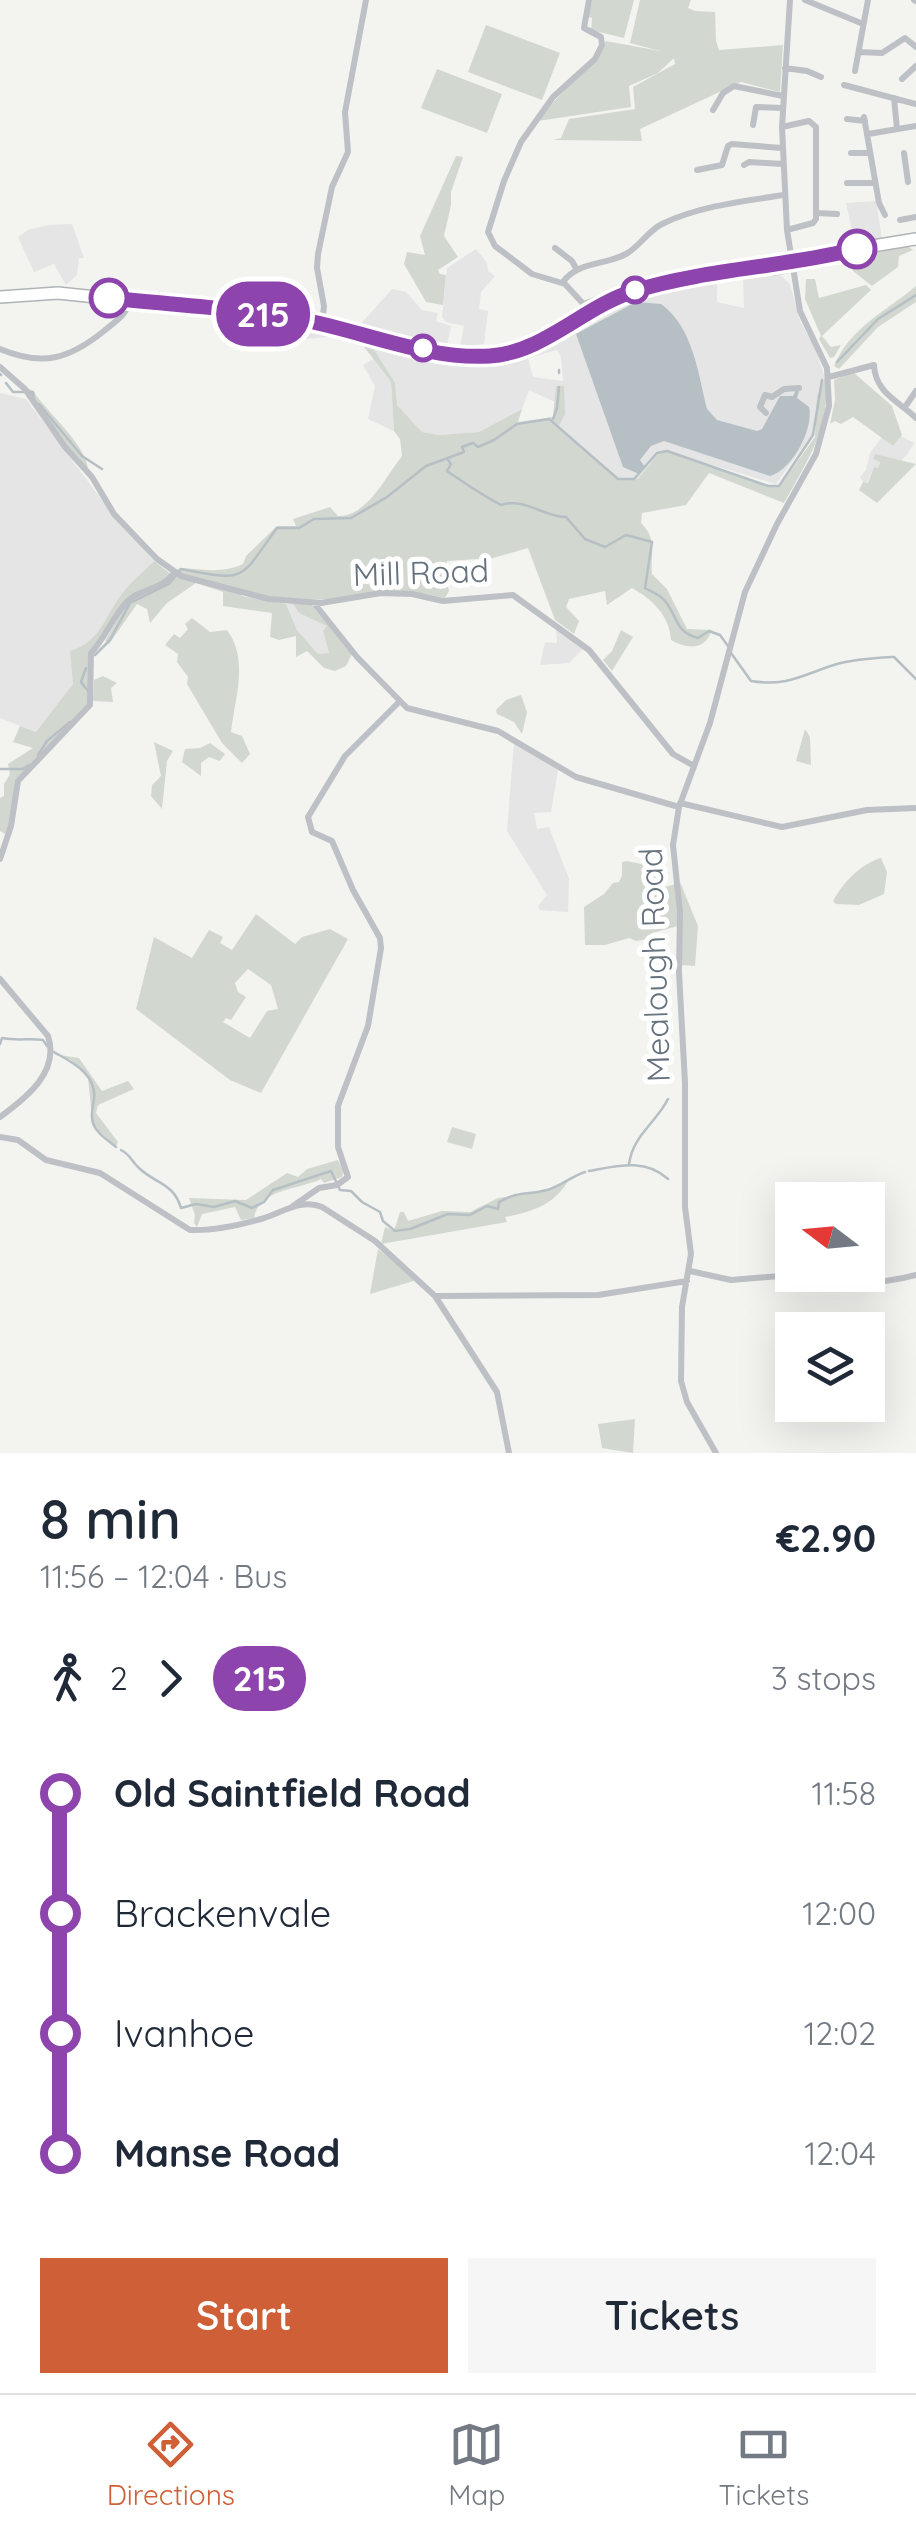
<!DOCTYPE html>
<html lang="en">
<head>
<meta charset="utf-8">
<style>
  :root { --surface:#fff; --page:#f6f6f7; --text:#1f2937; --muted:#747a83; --line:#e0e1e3; --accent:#ce5f36 }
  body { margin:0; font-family:Quicksand,sans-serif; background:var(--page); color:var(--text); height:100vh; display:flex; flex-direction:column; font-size:38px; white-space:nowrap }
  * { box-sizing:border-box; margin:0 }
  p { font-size:32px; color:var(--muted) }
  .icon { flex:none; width:55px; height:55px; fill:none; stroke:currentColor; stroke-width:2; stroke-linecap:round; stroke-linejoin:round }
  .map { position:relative; height:1453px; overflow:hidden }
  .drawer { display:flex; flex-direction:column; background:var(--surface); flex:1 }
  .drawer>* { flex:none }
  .badge { padding:0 20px; border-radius:32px; font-size:35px; line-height:65px }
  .needle { width:65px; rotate:286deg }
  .controls { position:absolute; left:775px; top:1182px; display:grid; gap:20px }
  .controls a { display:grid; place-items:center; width:110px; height:110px; border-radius:0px; background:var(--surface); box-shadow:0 10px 40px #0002; font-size:50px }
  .map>.badge { position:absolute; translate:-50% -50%; box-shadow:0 0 0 5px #fff }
  .legs { display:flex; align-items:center; gap:15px; height:110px; padding:0 40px; font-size:32px }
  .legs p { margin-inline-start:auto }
  .headline { display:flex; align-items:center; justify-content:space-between; height:170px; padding:0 40px }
  h1 { font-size:55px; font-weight:600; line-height:75px }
  .action { display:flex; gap:20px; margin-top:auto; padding:20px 40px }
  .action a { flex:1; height:115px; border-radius:0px; background:var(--accent); color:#fff; font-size:40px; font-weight:600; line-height:115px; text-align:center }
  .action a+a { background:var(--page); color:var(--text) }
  ul { padding:0 40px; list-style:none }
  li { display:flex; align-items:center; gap:35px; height:120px; font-size:38px }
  li i { display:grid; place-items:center; width:15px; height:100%; margin:0 12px; background:currentColor }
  li i::after { content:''; width:25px; height:25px; margin:-12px; border:8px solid; border-radius:50%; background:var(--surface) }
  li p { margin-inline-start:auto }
  li:first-child i { background:linear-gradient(#0000 50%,currentColor 0) }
  li:last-child i { background:linear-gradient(currentColor 50%,#0000 0) }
  .dock { display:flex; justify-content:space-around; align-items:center; height:140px; border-top:2px solid var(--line); background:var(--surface); font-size:28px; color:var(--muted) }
  .dock a { display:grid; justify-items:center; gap:5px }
  .dock .selected { color:var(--accent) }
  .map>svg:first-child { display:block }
</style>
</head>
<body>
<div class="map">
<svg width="916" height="1453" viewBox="0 0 916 1453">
  <rect width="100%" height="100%" fill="#f3f3f0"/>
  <path fill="#e4e5e4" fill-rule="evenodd" d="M876 201 882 239 855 244 846 203Z
    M72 224 84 258H79L77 275 66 285 54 264 34 272 18 237 28 230 48 225Z
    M476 249 487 263 488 271 495 276 481 292 479 309 488 311 484 344 460 347 464 326 446 322 442 317 447 268Z
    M778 273 790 284 800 321 815 348 825 378 817 396V419L813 433 776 484 712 465 689 497 642 513 639 533H619L547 417H553L555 402 529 390 522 409 479 432 439 435 422 432 397 405 393 383 368 340 437 356 440 359 444 357 474 361 507 358 540 346 608 306 643 293 717 277V302L744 308 743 275ZM557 350 561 357 563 381 533 377 528 358Z
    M392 289 406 292 422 310 438 313 436 321 451 326 447 345 359 326Z
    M287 323 340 332 338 336 286 341Z
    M373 359 391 382 394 431 368 419 375 386 363 365Z
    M0 393 26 399 105 504 154 561 118 599 112 614 88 646 74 684 36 732 0 718Z
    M901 436 914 443 908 453 901 461 875 454 880 462 878 468 874 467 867 483 863 482 860 477 866 470 870 453 882 437 893 446Z
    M286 604H293L299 613 324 623 328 627 323 631 329 654H318L297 630Z
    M556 628 584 648 569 663 540 665 545 642 557 643Z
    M514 742 558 770 551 812 534 813 537 829 549 827 569 879 568 912 540 910 538 906 547 895 507 831Z"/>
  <path fill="#d2d8d0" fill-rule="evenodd" d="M592 0H634L624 38 591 30 592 18 588 17Z
    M640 0H691L688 8 695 11 715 12 716 41 719 50 783 45 780 92 741 82 640 129 642 141 553 140 561 138 569 119 635 109 633 87 675 64 674 58 658 73 629 86 631 107 538 121C559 91 589 73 606 41L660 51 630 43Z
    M486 25 560 53 542 100 468 72Z
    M437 69 502 94 487 133 421 108Z
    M456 156 463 157 451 192V205L444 236 458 257 438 270 440 274 446 275 443 305 426 302 404 264 407 252 425 255 420 236Z
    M906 245 916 252 913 250 899 256 898 267 872 286 853 271 850 263 855 260V255Z
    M806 279H815L819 298 866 285 871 290 822 336 831 347 841 345 834 357 830 358 819 339 821 336 805 299Z
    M916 286V302L878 327 839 369 834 366C850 327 887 311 916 286Z
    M358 339 368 340 395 383 397 405 422 432 439 435 479 432 522 409 518 422 553 417 556 386H564L565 414 559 426 551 419 549 421 618 480 638 479 658 454 667 452 768 487H779L815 437 817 396 825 378C832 426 806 463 784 503L709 473 686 505 642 513 641 523C658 539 650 554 652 574L667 589 687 629 712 630C705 650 688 650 671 640 670 616 652 599 632 588L607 605 605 591 569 599 566 607 579 621 574 634 555 620 528 548 493 558 447 561 444 571 449 591 445 598C393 586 377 594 327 599 299 602 268 596 240 592L242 596 286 604 297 630 318 654 329 653 323 631 327 626 299 613 293 604H311L352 654 346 666 335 671 324 668 307 651 296 657V636L279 640 270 637 272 613 223 606V592L196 583 167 603 150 623 147 609 137 604 109 644 105 641 124 608 93 650 90 706 17 780 10 825 5 834 0 831V798L4 796V784L10 774 8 764 33 748 13 742 20 726 36 732 73 684 70 651C100 642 104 618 121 595 131 582 143 572 154 561L171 574 180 568C202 569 222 574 243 564L246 556 277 526H296L293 519 330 507 338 516C367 517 386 476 402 456L400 439 394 431 391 382Z
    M853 372 892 406 902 435 893 446 853 417 841 424 835 421 830 424 835 400 834 380Z
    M25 387 33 391C47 412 88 447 88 470L65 445Z
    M875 454 916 464 877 503 859 490 863 482 868 483 874 467 878 468 880 462 873 459Z
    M192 618 210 632 227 630C249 660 235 697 231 732L242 736 250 754 242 763 222 743 187 684 188 677 177 662 178 654 165 645 174 634 180 638 188 629 185 624Z
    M621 630 633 637 612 671 603 660 612 651Z
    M103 676 117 683 111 688 113 702 93 701 94 680Z
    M521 695 527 712 522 734 514 722 497 714 496 710 506 700Z
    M805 729 810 737 811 765 796 761Z
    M154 742 173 751 167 761 162 809 151 796 152 785 161 776Z
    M210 743 225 754 220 761 209 757 201 763V776L182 762 185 749 200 748Z
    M881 858 887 872 884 894 859 905 836 904 833 901C844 881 861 864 881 858Z
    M627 861 659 868 665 887 675 884 678 926 652 933 649 939 636 941 629 938 605 945H585L584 907 604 894 613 883 619 882 622 875V862Z
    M680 882 698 926 695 966 681 965Z
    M256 914 295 944 302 937 330 929 348 939 261 1093 230 1080 136 1009 154 937 192 958 209 930 223 937 220 943 232 950ZM248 969 271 985 278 1009 267 1011 250 1038 223 1022 226 1018 231 1020 246 997 238 992 235 983Z
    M53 1054 79 1058 102 1091 128 1081 134 1089 98 1105 96 1113 118 1142 116 1146 93 1126 88 1079 71 1060Z
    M452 1127 476 1134 472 1149 447 1142Z
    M338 1160 344 1171 342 1177 324 1183 321 1179C299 1190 259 1188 254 1218L241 1220 235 1207 202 1214 197 1227 194 1223 195 1215 189 1198 246 1200 287 1173 298 1177 307 1169Z
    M568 1181C554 1205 532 1212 505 1217L507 1222 381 1244 385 1227 394 1231 400 1212H404L408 1221 442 1211 470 1212 498 1198 544 1192Z
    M378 1249 417 1280 370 1294Z
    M635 1419 633 1453 602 1448 598 1424Z"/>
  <path fill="#b6bfc4" d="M636 302 661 304C693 327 698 373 707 409L717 420 757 431 762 429 780 396H793L796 390 799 391 797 398 809 407C814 429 792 470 770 476L664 441 651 446 640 460 645 467 639 474 623 467 576 334Z"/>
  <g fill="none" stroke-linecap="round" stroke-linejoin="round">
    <path stroke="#b6bfc4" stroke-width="2.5" d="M837 362 878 319 916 295
      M559 370V373
      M0 374 1 375
      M6 383 13 392H33L34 398
      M39 404 82 456 102 469
      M553 419 557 408 559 387
      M448 460 451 464 447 471C463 482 482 495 501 505 525 497 543 517 566 517L585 539 605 547 626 535 652 542 645 588C652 592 661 595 666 602 678 619 676 632 698 638L709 631 720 635 728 646
      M731 653 751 681C788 687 804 674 837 664 855 659 876 658 894 657L916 679
      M95 655 110 640 130 603 169 584 181 569C248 582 239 580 277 528H299L314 519 351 518 387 497 426 466 464 452 462 447 473 443 478 447 494 440 517 424 549 419 618 479H634L657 453 667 451 768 486H779L813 435 822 380
      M86 668 81 682 89 692
      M38 755 47 741 70 722
      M0 769H23L29 765
      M0 1044 2 1038C17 1041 29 1038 43 1040L47 1046
      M54 1052C71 1062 97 1073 94 1099 93 1107 90 1115 93 1123 96 1133 108 1140 116 1147
      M121 1150C131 1155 131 1161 139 1168 154 1183 174 1183 181 1208L196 1204 214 1207 235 1201 252 1208 264 1202 273 1190 331 1171 340 1190 351 1191 362 1202 380 1212 383 1221 395 1231 410 1229 448 1214 470 1215 487 1206 498 1209 499 1202C518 1191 529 1195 547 1190 561 1186 572 1176 585 1172
      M629 1164C633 1135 656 1123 668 1099
      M589 1171C617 1166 645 1158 668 1179"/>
    <defs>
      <path id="highway" d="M772 269 827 259
        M0 297 58 293 286 317 441 352 488 356 526 348 600 304 641 289 731 269 916 239"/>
    </defs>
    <use href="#highway" stroke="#b0b3b6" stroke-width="14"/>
    <path stroke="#bdc0c4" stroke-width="6" d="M589 0 584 28 601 37 602 45 595 59 553 97 521 142 504 181 488 232 495 246 532 274 565 284 589 310
      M805 0 863 24
      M914 0 916 1
      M859 52 882 53 905 38 916 47
      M785 68 807 71 821 77
      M855 71 868 0
      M902 79 916 66
      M844 85 916 104
      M894 98 897 129
      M713 110 723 93 734 86 783 96
      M864 117 879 203 885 215
      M847 119 865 121
      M753 125 756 107 783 108
      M782 127 809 121 816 127V219L813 223 787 230
      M868 134 916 126
      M851 153H870
      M904 153 908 182
      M744 165 749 162 783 164
      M697 170 722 165 728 146 732 144 782 148
      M847 183H875
      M816 213 837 214
      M900 220 916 217
      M555 248 572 261 577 270
      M563 282C576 262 606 265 626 254 640 246 648 231 662 224 699 206 744 201 784 195
      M584 304 622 289 627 293
      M322 324 324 306 317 268 318 254 332 187 348 152 345 112 366 0
      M0 349C43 367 69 359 104 331 114 322 126 316 129 302
      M0 367 25 389 65 447 92 477 114 514 157 559 181 576 269 599 321 603 381 593 412 594 443 601 513 595 589 650 673 754 694 766
      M829 377 874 365C875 392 898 401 916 418
      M905 407 916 391
      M766 413 760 407 765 395 772 397 784 389 799 388
      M314 603 357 657 407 708 498 731 576 777 679 807
      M680 803 782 827 867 810 916 808
      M0 859 11 826 18 781 90 705 91 653C105 638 112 619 125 604 138 588 161 591 174 573
      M0 979 48 1036C60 1072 26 1098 0 1117
      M0 1137 18 1140 46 1160 100 1173 190 1230C212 1231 240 1225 261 1219 281 1213 302 1198 322 1207L375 1241 435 1296 497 1392 509 1453
      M293 1206 319 1188 337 1185 348 1177 338 1147V1106L368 1026 381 948 380 938 353 890 332 841 312 832 308 817 345 756 399 702
      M690 1271 731 1280 792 1275
      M793 1275C832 1285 877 1286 916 1275
      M436 1296 598 1295 687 1281
      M716 1453 687 1402 681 1381 682 1307 691 1254 685 1207V1083L679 972 680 912 673 845 679 807 710 723 745 592 777 524 816 454 829 406 827 368 800 311 787 230 782 127 790 0"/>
    <use href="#highway" stroke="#fff" stroke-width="11"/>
  </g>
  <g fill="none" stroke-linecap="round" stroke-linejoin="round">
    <defs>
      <path id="line-1" d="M109 298C174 305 240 308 304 320 365 332 428 360 490 356 545 352 583 307 634 291 706 269 784 267 857 249"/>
    </defs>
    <use href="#line-1" stroke="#fff" stroke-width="22"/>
    <use href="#line-1" stroke="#8e44ad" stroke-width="15"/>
  </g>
  <g fill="#fff" stroke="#8e44ad" stroke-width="5">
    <circle cx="857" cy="249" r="18"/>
    <circle cx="635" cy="290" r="12"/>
    <circle cx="109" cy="298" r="18"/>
    <circle cx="423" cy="348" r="12"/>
  </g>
  <g text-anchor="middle" stroke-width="10" stroke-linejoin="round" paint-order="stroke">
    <g font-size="32" fill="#66727e" stroke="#fff">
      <text transform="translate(421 573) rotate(-2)" y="11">Mill Road</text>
      <text transform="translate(655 965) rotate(-92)" y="11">Mealough Road</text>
    </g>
  </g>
</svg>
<div class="controls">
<a><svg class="needle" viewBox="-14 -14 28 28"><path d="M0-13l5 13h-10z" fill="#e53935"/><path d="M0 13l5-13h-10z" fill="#747a83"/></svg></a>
<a><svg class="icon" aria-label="layers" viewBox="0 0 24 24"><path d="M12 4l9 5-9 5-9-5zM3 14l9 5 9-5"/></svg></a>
</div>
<b class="badge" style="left:263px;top:314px;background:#8e44ad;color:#fff">215</b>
</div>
<section class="drawer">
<div class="headline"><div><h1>8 min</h1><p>11:56 – 12:04 · Bus</p></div><b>€2.90</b></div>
<div class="legs"><svg class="icon" aria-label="walk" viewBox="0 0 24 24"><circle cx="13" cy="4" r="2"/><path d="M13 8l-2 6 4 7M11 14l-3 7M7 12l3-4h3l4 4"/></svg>2<svg class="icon" aria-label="forward" viewBox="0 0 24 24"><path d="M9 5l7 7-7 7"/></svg><b class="badge" style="background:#8e44ad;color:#fff">215</b><p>3 stops</p></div>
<ul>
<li><i style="color:#8e44ad"></i><b>Old Saintfield Road</b><p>11:58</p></li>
<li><i style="color:#8e44ad"></i><span>Brackenvale</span><p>12:00</p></li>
<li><i style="color:#8e44ad"></i><span>Ivanhoe</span><p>12:02</p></li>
<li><i style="color:#8e44ad"></i><b>Manse Road</b><p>12:04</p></li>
</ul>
<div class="action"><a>Start</a><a>Tickets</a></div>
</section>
<nav class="dock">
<a class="selected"><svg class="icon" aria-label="directions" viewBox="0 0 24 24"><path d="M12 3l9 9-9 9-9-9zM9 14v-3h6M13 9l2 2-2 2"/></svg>Directions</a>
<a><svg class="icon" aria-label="map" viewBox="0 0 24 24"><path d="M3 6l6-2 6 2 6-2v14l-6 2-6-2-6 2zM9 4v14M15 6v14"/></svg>Map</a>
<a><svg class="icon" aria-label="tickets" viewBox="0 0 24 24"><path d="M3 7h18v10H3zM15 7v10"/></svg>Tickets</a>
</nav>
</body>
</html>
